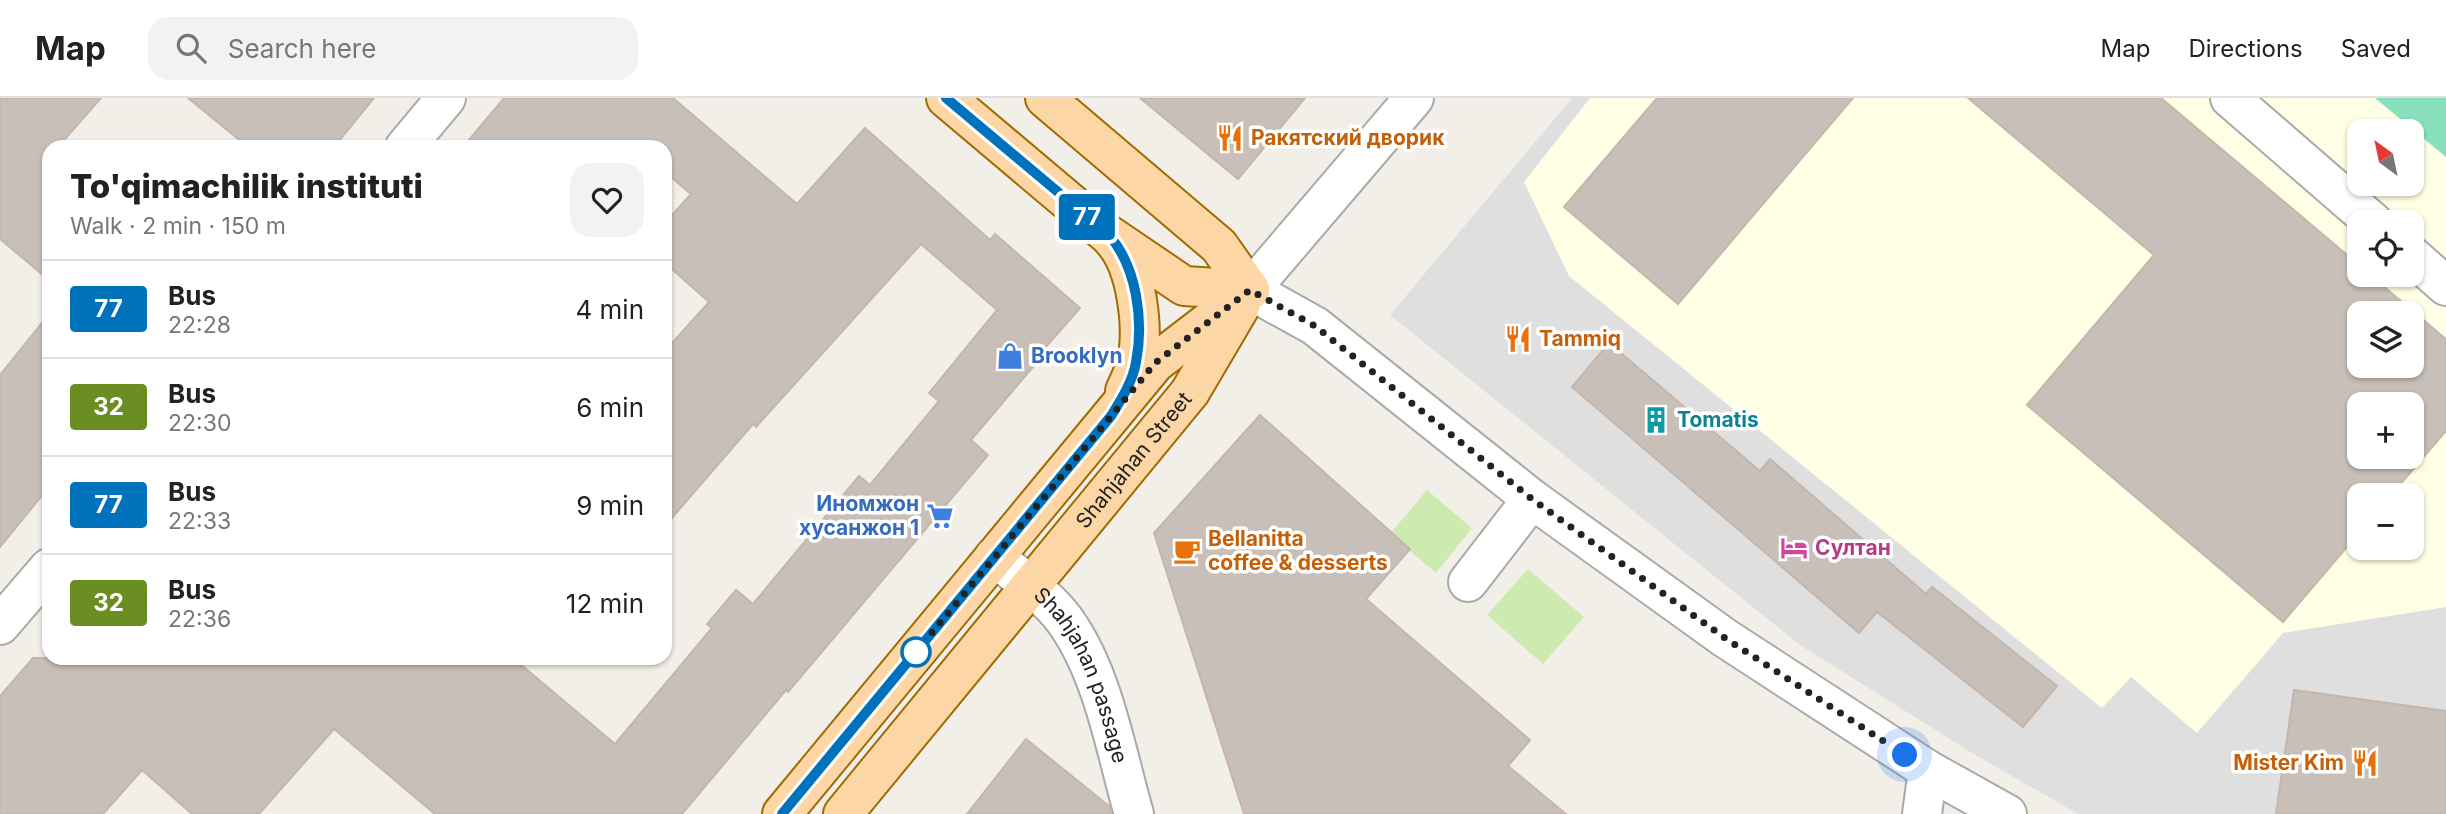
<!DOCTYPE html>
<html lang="en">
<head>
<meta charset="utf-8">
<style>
  :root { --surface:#fff; --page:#f2f2f2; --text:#222; --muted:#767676; --line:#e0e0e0 }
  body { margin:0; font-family:Inter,sans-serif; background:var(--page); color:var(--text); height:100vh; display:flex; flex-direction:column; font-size:26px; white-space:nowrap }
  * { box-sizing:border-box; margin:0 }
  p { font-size:23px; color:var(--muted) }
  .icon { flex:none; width:38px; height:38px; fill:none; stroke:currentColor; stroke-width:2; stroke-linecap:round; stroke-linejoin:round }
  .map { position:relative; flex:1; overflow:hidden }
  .drawer { position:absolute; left:42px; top:42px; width:630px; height:525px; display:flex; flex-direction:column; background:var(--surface); border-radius:21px; box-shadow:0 2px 5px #0004 }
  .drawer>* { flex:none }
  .badge { padding:0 14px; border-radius:5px; font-size:24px; line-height:46px }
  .needle { width:46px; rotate:327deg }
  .fabs { position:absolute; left:2347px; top:21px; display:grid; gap:14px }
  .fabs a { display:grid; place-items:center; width:77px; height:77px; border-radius:14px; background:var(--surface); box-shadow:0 2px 5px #0004; font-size:35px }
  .you { position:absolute; width:35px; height:35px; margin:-18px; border:5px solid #fff; border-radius:50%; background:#1a73e8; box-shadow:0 0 0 10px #1a73e833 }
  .map>.badge { position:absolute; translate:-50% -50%; box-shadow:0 0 0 4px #fff }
  .round { display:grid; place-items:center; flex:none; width:74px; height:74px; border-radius:21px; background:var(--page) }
  .summary { display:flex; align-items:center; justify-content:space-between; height:119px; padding:0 28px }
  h1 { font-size:33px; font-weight:800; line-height:52px }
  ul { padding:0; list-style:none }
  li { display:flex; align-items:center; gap:21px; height:98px; padding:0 28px; border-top:2px solid var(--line) }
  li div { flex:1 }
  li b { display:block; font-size:26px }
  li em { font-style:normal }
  li .badge { min-width:77px; font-weight:700; text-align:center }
  header { display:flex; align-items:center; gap:42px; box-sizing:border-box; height:98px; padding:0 35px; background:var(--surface); border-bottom:2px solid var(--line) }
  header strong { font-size:33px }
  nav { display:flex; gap:38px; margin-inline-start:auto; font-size:24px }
  .search { width:490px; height:63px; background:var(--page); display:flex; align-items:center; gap:18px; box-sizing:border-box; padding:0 24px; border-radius:21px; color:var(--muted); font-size:26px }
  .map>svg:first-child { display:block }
</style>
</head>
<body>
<header>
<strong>Map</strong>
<div class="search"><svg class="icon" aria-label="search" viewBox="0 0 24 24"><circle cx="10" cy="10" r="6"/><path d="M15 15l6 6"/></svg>Search here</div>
<nav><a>Map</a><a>Directions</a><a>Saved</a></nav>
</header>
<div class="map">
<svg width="2446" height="716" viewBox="0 0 2446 716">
  <rect width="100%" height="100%" fill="#f2efe9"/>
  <path fill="#e0dfdf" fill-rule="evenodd" d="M1572 0H2446V716H2078L1977 658 1800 547 1390 217ZM2359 33H2412V86H2359ZM2359 124H2412V177H2359ZM2359 215H2412V268H2359ZM2359 306H2412V359H2359ZM2359 397H2412V450H2359Z"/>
  <path fill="#ffffe5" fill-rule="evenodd" d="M1590 0H2446V509L2283 535 2197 635 2131 579 2102 610 1569 178 1524 84ZM2359 33H2412V86H2359ZM2359 124H2412V177H2359ZM2359 215H2412V268H2359ZM2359 306H2412V359H2359ZM2359 397H2412V450H2359Z"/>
  <path fill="#cdebb0" d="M1427 392 1472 430 1436 475 1390 436Z
    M1528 471 1584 519 1543 566 1487 517Z"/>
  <path fill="#88e0be" d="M2375 0H2446V59Z"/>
  <path fill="#c7bfb8" stroke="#c4b6ab" stroke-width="2" fill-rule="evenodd" d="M0 0H101L58 49H49V182L0 141Z
    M188 0H374L334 49H248Z
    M504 0H673L797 106 865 30 990 142 995 136 1080 210 1037 259 1039 262 971 342 988 357 788 594 786 592 682 716H435L334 631 259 716H192L142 672 103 716H0V598L33 560H513L615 646 712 530 707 526 736 492 753 506 859 378 870 387 939 303 929 295 997 212 921 146 756 329 753 326 665 428V253L709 204 665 165V125L691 96 665 74V49H463Z
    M1140 0H1305L1238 81Z
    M1657 0H1853L1678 206 1564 109Z
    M1968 0H2161L2359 167V177H2370L2446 241V333L2391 397H2359V435L2283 524 2027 307 2154 157ZM2359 215H2412V268H2359ZM2359 306H2412V359H2359Z
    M49 216V389L0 449V277Z
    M1609 245 1760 373 1770 361 1926 496 1932 489 2057 588 2023 629 1877 514 1859 535 1572 289Z
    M1260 317 1410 451 1366 501 1530 642 1508 668 1566 716H1244L1154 435Z
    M2294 592 2446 613V716H2276Z
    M1026 641 1109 708 1111 716H967Z"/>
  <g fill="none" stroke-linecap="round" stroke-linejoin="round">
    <defs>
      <g id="minor">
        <path d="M1414 0 1250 192 1315 228 1532 401 1725 540 1928 672 2007 716"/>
        <path d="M2230 0 2373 124"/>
        <path d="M405 49 446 0"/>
        <path d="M2412 158 2446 188"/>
        <path id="s1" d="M994 459C1018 478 1049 500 1066 524 1104 578 1116 654 1134 716"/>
        <path d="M1468 484 1532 401"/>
        <path d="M0 527 49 470"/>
        <path d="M1922 716 1928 672"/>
      </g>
      <g id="major">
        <path d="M946 0 1106 135 1184 188 1250 192"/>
        <path d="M1045 0 1219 148 1250 192"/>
        <path d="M1112 141C1137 167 1145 232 1136 267 1133 276 1129 284 1125 293"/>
        <path d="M782 716 1155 265 1250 192"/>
        <path id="s2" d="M843 716 1190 294 1240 209"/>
      </g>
    </defs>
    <use href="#minor" stroke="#a9a9a9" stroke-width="42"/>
    <use href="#major" stroke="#a06b00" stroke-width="42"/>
    <use href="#minor" stroke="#fff" stroke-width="38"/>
    <use href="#major" stroke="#fcd6a4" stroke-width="38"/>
  </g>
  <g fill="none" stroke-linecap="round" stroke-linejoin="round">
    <defs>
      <path id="line" d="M782 716 1111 318C1121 302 1133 283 1136 264 1144 223 1137 168 1108 136L946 0"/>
    </defs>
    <use href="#line" stroke="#fff" stroke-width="16"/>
    <use href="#line" stroke="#0072bc" stroke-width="10"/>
    <path stroke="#222" stroke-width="7" stroke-dasharray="0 12.6" d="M916 554 1155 265 1250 192 1315 228 1532 401 1725 540 1905 657"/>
  </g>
  <defs>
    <symbol id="restaurant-bare" viewBox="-9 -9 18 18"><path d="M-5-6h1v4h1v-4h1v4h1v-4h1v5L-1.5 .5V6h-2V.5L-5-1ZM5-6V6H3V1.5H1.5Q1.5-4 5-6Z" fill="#e8710a" stroke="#fff" stroke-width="2.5" paint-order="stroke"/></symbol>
    <symbol id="shop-bare" viewBox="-9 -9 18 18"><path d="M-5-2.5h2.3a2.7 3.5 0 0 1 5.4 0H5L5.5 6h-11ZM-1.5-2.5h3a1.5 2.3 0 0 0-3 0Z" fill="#3f7fe0" stroke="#fff" stroke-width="2.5" paint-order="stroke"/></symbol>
    <symbol id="building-bare" viewBox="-9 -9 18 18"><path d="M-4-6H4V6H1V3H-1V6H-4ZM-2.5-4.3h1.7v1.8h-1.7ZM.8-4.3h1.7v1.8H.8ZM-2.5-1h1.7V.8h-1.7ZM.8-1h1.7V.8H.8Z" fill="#0f9aa8" stroke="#fff" stroke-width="2.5" paint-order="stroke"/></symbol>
    <symbol id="supermarket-bare" viewBox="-9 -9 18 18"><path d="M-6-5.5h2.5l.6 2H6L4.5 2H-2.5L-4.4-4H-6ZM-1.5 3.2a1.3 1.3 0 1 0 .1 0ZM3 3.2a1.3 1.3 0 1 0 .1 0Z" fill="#3f7fe0" stroke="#fff" stroke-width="2.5" paint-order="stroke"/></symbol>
    <symbol id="hotel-bare" viewBox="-9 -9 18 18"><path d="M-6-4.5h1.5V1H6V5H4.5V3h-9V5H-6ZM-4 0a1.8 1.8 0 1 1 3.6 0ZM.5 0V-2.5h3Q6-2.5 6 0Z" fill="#d1479c" stroke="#fff" stroke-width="2.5" paint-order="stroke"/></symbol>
    <symbol id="cafe-bare" viewBox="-9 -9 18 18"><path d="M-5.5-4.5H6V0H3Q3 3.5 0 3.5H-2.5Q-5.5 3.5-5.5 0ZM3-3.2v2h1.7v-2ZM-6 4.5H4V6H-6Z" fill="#e8710a" stroke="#fff" stroke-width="2.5" paint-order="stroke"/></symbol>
  </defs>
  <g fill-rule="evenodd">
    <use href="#restaurant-bare" x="1211" y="21" width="38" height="38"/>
    <use href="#restaurant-bare" x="1499" y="222" width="38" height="38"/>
    <use href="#shop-bare" x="991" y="239" width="38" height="38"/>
    <use href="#building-bare" x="1637" y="303" width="38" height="38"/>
    <use href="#supermarket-bare" x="921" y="399" width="38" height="38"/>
    <use href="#hotel-bare" x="1775" y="431" width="38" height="38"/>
    <use href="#cafe-bare" x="1168" y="434" width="38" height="38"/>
    <use href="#restaurant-bare" x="2346" y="646" width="38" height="38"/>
  </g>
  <circle fill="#fff" stroke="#0072bc" stroke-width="3.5" cx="916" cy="554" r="14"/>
  <g text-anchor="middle" stroke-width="7" stroke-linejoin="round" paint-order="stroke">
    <g font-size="21" font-weight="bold" fill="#c56008" stroke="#fff" text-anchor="start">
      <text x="1251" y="47">Ракятский дворик</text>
      <text x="1539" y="248">Tammiq</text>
      <text x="1208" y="448">Bellanitta<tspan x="1208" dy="24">coffee &amp; desserts</tspan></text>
      <text x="2344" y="672" text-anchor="end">Mister Kim</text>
    </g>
    <g font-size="21" font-weight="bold" fill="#366cbe" stroke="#fff" text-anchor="start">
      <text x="1031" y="265">Brooklyn</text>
      <text x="919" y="413" text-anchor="end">Иномжон<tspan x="919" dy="24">хусанжон 1</tspan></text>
    </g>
    <g font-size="21" font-weight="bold" fill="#0d838f" stroke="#fff" text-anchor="start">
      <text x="1677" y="329">Tomatis</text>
    </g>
    <g font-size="21" fill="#222" stroke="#fff">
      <text dy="7" stroke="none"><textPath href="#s2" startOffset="458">Shahjahan Street</textPath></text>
      <text dy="7" stroke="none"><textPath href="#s1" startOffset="152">Shahjahan passage</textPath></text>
    </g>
    <g font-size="21" font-weight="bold" fill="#b23c85" stroke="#fff" text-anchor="start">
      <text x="1815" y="457">Султан</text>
    </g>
  </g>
</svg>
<div class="fabs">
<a><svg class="needle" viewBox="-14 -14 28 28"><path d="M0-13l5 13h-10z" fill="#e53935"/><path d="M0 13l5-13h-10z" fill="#767676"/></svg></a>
<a><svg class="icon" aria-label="locate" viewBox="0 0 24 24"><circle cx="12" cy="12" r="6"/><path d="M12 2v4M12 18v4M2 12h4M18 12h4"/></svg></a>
<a><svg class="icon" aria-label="layers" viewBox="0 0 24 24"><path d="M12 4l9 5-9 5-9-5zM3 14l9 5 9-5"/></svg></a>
<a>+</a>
<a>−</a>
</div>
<div class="you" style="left:1905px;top:657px"></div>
<b class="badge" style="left:1087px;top:119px;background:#0072bc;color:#fff">77</b>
<section class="drawer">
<div class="summary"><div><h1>To'qimachilik instituti</h1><p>Walk · 2 min · 150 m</p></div><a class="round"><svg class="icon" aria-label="heart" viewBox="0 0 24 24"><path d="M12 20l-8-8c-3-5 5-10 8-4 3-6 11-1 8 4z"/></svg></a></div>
<ul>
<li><span class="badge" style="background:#0072bc;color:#fff">77</span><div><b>Bus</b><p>22:28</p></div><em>4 min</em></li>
<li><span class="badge" style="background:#6b8e23;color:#fff">32</span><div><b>Bus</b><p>22:30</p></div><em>6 min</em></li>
<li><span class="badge" style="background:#0072bc;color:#fff">77</span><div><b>Bus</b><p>22:33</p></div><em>9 min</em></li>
<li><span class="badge" style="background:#6b8e23;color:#fff">32</span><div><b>Bus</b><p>22:36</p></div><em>12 min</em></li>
</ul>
</section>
</div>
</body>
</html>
